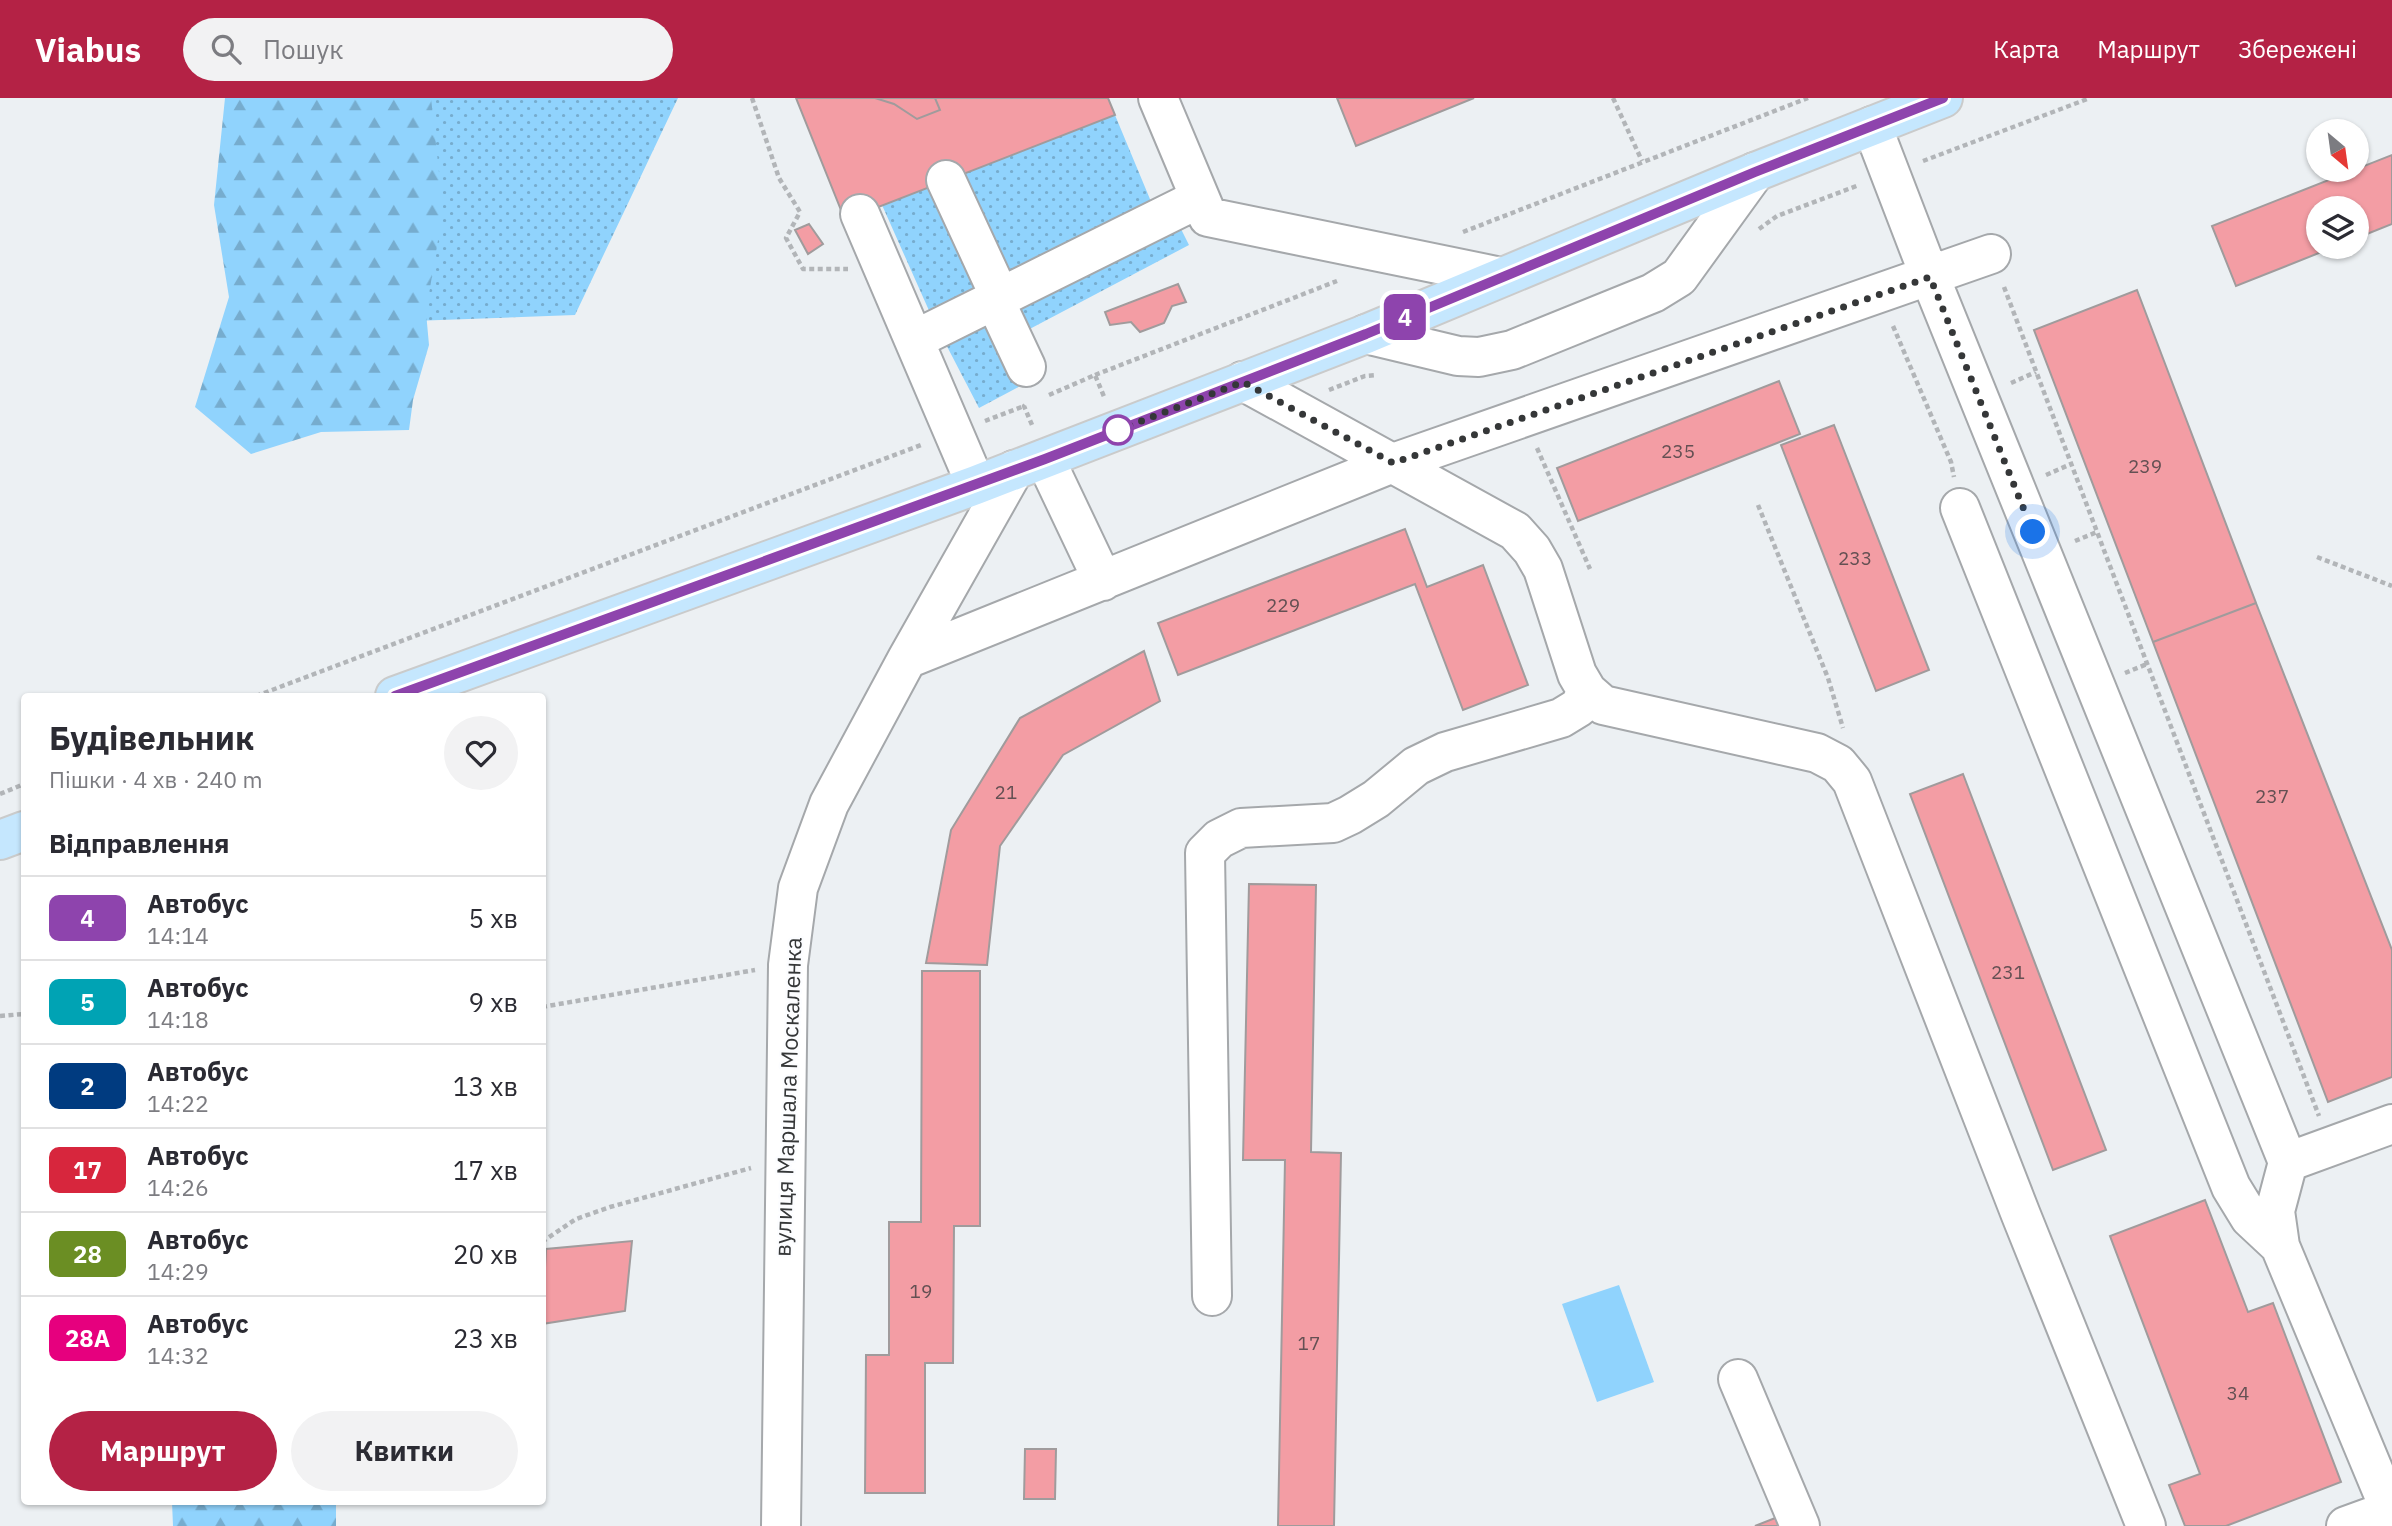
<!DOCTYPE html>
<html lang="uk">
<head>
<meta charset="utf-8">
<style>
  :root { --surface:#fff; --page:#f2f2f3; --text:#2b2b33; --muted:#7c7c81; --line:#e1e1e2; --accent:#b42245 }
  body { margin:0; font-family:"IBM Plex Sans",sans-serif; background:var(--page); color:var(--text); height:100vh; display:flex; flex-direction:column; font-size:26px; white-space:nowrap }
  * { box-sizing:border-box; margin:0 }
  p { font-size:23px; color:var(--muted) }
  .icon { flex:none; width:38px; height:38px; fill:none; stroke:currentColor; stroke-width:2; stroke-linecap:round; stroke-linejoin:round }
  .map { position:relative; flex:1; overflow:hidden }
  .details { position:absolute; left:21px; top:595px; width:525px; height:812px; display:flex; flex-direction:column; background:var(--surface); border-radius:7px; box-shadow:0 2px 5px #0004 }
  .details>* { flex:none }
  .badge { padding:0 14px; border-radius:10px; font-size:24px; line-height:46px }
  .needle { width:46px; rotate:151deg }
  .buttons { position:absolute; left:2306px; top:21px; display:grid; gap:14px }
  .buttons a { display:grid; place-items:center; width:63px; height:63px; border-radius:50%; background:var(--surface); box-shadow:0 2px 5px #0004; font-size:35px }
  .you { position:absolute; width:35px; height:35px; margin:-18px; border:5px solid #fff; border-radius:50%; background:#1a73e8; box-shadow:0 0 0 10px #1a73e833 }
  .map>.badge { position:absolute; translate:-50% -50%; box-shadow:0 0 0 4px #fff }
  h2 { padding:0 28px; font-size:26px; line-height:63px }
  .round { display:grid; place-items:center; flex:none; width:74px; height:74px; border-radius:37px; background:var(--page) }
  .head { display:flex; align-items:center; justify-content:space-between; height:119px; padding:0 28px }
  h1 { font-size:33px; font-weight:700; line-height:52px }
  .cta { display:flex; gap:14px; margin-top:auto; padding:14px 28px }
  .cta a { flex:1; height:80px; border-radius:42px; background:var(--accent); color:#fff; font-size:28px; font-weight:700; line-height:80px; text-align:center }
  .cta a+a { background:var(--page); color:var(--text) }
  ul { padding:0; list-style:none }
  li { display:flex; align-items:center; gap:21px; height:84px; padding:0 28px; border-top:2px solid var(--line) }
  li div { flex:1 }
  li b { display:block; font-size:26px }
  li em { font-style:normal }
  li .badge { min-width:77px; font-weight:700; text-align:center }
  header { display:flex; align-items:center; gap:42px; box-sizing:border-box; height:98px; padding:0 35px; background:var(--accent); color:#fff }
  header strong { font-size:33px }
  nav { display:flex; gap:38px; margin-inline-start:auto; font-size:24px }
  .search { width:490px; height:63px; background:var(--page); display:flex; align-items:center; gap:18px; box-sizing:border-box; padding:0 24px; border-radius:38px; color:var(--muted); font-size:26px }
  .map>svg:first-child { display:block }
</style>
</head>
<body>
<header>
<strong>Viabus</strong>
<div class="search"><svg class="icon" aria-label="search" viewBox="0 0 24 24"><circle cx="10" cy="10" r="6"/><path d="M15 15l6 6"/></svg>Пошук</div>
<nav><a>Карта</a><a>Маршрут</a><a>Збережені</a></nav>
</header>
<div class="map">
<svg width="2392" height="1428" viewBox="0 0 2392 1428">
  <defs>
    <pattern id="green-dots" width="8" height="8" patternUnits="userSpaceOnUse" patternTransform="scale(1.75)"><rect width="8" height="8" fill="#90d3fd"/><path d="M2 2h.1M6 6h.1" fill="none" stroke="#76acce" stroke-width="1.8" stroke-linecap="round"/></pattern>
    <pattern id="forest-firs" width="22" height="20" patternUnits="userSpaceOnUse" patternTransform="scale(1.75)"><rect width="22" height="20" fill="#90d3fd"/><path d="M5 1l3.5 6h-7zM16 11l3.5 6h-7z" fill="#76acce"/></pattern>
  </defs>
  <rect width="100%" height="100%" fill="#ecf0f3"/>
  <path fill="url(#green-dots)" d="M412 0H678L575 217 413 223Z
    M1115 17 1157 118 1003 196 954 79Z
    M942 84 995 196 935 226 882 107Z
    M1179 127 1189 147 1024 234 1009 207Z
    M990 206 1022 287 979 310 939 233Z"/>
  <path fill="url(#forest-firs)" d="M225 0H431L443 112 426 214 429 247 413 302 409 332 321 334 251 356 195 309 229 199 214 107Z
    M172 1404H336V1428H173Z"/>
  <path fill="#90d3fd" d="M1619 1187 1654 1284 1597 1304 1562 1206Z"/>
  <path fill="#f39da4" stroke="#a09b9c" stroke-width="2" d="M796 0H1108L1115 17 845 122Z
    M875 0H935L940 12 917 21 894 6Z
    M1337 0H1474L1356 48Z
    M2392 57V126L2357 140V110H2319V149H2334L2236 188 2212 128Z
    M809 126 823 146 808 156 795 132Z
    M1178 186 1186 204 1172 208 1164 225 1140 234 1131 224 1110 227 1105 214Z
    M2137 192 2256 505 2153 544 2034 232Z
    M1779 283 1800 336 1578 423 1557 370Z
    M1834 327 1929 572 1876 593 1781 347Z
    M1405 431 1427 489 1483 467 1528 587 1463 612 1415 486 1178 577 1158 525Z
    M2256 505 2392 852V979L2328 1004 2153 544Z
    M1144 553 1160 603 1063 657 1000 748 987 867 926 865 951 732 1020 620Z
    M1963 676 2106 1052 2053 1072 1910 696Z
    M1249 786 1316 787 1311 1054 1341 1055 1334 1428H1278L1285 1062H1243Z
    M922 873H980V1128H954L953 1265H925V1395H865L866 1257H889V1124H921Z
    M2205 1102 2248 1214 2273 1205 2341 1384 2226 1428H2185L2169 1387 2200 1376 2110 1138Z
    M632 1143 625 1213 542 1226 546 1151Z
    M1025 1351H1056L1055 1401H1024Z
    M1783 1417 1787 1428H1755Z"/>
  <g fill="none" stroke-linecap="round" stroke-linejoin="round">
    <defs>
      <path id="minor" d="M1158 0 1208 119 1501 179
        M1872 28 1930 179 2288 1064 2275 1113 2280 1148 2390 1412 2346 1428
        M946 82 1000 199
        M860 116 976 387
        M995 203 1026 269
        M1366 236 1458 258 1479 259 1512 252 1653 195 1679 179 1755 74
        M914 242 1200 100
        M1243 283 1515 433 1532 452 1543 471 1577 576 1587 593 1603 607 1817 655 1838 666 1852 683 2021 1117 2146 1428
        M1045 361 1103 483
        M1960 410 2231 1089 2250 1120 2280 1148
        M907 561 1393 365 1991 156
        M2288 1064 2392 1026
        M1212 1198 1205 755 1219 741 1241 730 1333 725 1350 717 1376 701 1416 668 1445 654 1561 620 1579 609 1587 593
        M1738 1281 1800 1428
        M781 1428 788 867 798 790 829 706 907 561 1014 372"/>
      <path id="major" d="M395 598 976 387 1366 236 1755 74 1943 0
        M0 742 24 733"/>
    </defs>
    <use href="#minor" stroke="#a5a8ab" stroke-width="42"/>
    <use href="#major" stroke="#cacbcb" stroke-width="42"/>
    <path stroke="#b2b5b8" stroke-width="4.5" stroke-dasharray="5 3.5" stroke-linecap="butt" d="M752 0 779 80 800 114 786 140 803 171H848
      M1613 0 1642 63
      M1923 63 2090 0
      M1759 131 1777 118 1859 87
      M1463 134 1808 0
      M2004 189 2319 1018
      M1893 228 1951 364 1954 379
      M1095 277 1337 183
      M2011 285 2036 274
      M1329 292 1365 278 1377 277
      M1049 297 1095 277 1105 301
      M1025 307 1024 308 1032 327
      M985 323 1024 308
      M1537 350 1590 471
      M2046 377 2071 366
      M1758 407 1828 580 1843 630
      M2075 443 2097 434
      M2317 459 2392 488
      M2125 575 2147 566
      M256 598 921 347
      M0 696 24 686
      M542 909 755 872
      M0 918 24 916
      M542 1144 576 1121 610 1109 751 1070"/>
    <use href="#minor" stroke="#fff" stroke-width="38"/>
    <use href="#major" stroke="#c5e7fe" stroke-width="38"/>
  </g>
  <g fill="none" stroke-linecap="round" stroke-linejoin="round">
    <defs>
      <path id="line" d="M395 598 1045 361 1366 236 1755 74 1943 0"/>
    </defs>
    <use href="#line" stroke="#fff" stroke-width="16"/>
    <use href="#line" stroke="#8e44ad" stroke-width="10"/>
    <path stroke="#353738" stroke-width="7" stroke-dasharray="0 12.6" d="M1118 332 1243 284 1393 365 1930 179 2033 434"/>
  </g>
  <circle fill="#fff" stroke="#8e44ad" stroke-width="3.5" cx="1118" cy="332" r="14"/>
  <g text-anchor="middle" stroke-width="5" stroke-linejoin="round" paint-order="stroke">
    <g font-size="19" fill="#645053">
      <text x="1678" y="360">235</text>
      <text x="2145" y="375">239</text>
      <text x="1855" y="467">233</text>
      <text x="1283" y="514">229</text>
      <text x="1006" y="701">21</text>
      <text x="2272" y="705">237</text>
      <text x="2008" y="881">231</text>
      <text x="921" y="1200">19</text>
      <text x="1309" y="1252">17</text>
      <text x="2238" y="1302">34</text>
    </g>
    <g font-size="23" fill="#353738" stroke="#fcfdff">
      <text transform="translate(788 999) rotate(-88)" y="8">вулиця Маршала Москаленка</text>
    </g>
  </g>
</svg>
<div class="buttons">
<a><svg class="needle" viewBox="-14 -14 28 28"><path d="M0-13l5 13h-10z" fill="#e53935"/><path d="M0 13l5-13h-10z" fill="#7c7c81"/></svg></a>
<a><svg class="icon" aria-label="layers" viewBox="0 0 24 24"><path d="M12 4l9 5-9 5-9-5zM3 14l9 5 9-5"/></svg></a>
</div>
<div class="you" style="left:2033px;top:434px"></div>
<b class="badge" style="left:1405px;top:219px;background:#8e44ad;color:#fff">4</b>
<section class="details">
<div class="head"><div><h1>Будівельник</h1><p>Пішки · 4 хв · 240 m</p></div><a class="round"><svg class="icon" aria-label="heart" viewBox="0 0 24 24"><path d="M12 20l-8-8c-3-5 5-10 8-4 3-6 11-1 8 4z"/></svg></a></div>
<h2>Відправлення</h2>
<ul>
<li><span class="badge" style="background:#8e44ad;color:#fff">4</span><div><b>Автобус</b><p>14:14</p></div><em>5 хв</em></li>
<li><span class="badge" style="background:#00a3b4;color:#fff">5</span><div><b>Автобус</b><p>14:18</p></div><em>9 хв</em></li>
<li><span class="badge" style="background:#003b80;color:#fff">2</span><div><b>Автобус</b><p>14:22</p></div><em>13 хв</em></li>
<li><span class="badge" style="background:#d7263d;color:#fff">17</span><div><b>Автобус</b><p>14:26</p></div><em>17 хв</em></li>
<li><span class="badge" style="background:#6b8e23;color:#fff">28</span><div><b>Автобус</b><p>14:29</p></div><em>20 хв</em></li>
<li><span class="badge" style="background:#e6007e;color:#fff">28A</span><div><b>Автобус</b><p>14:32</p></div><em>23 хв</em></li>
</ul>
<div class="cta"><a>Маршрут</a><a>Квитки</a></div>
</section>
</div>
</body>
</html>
